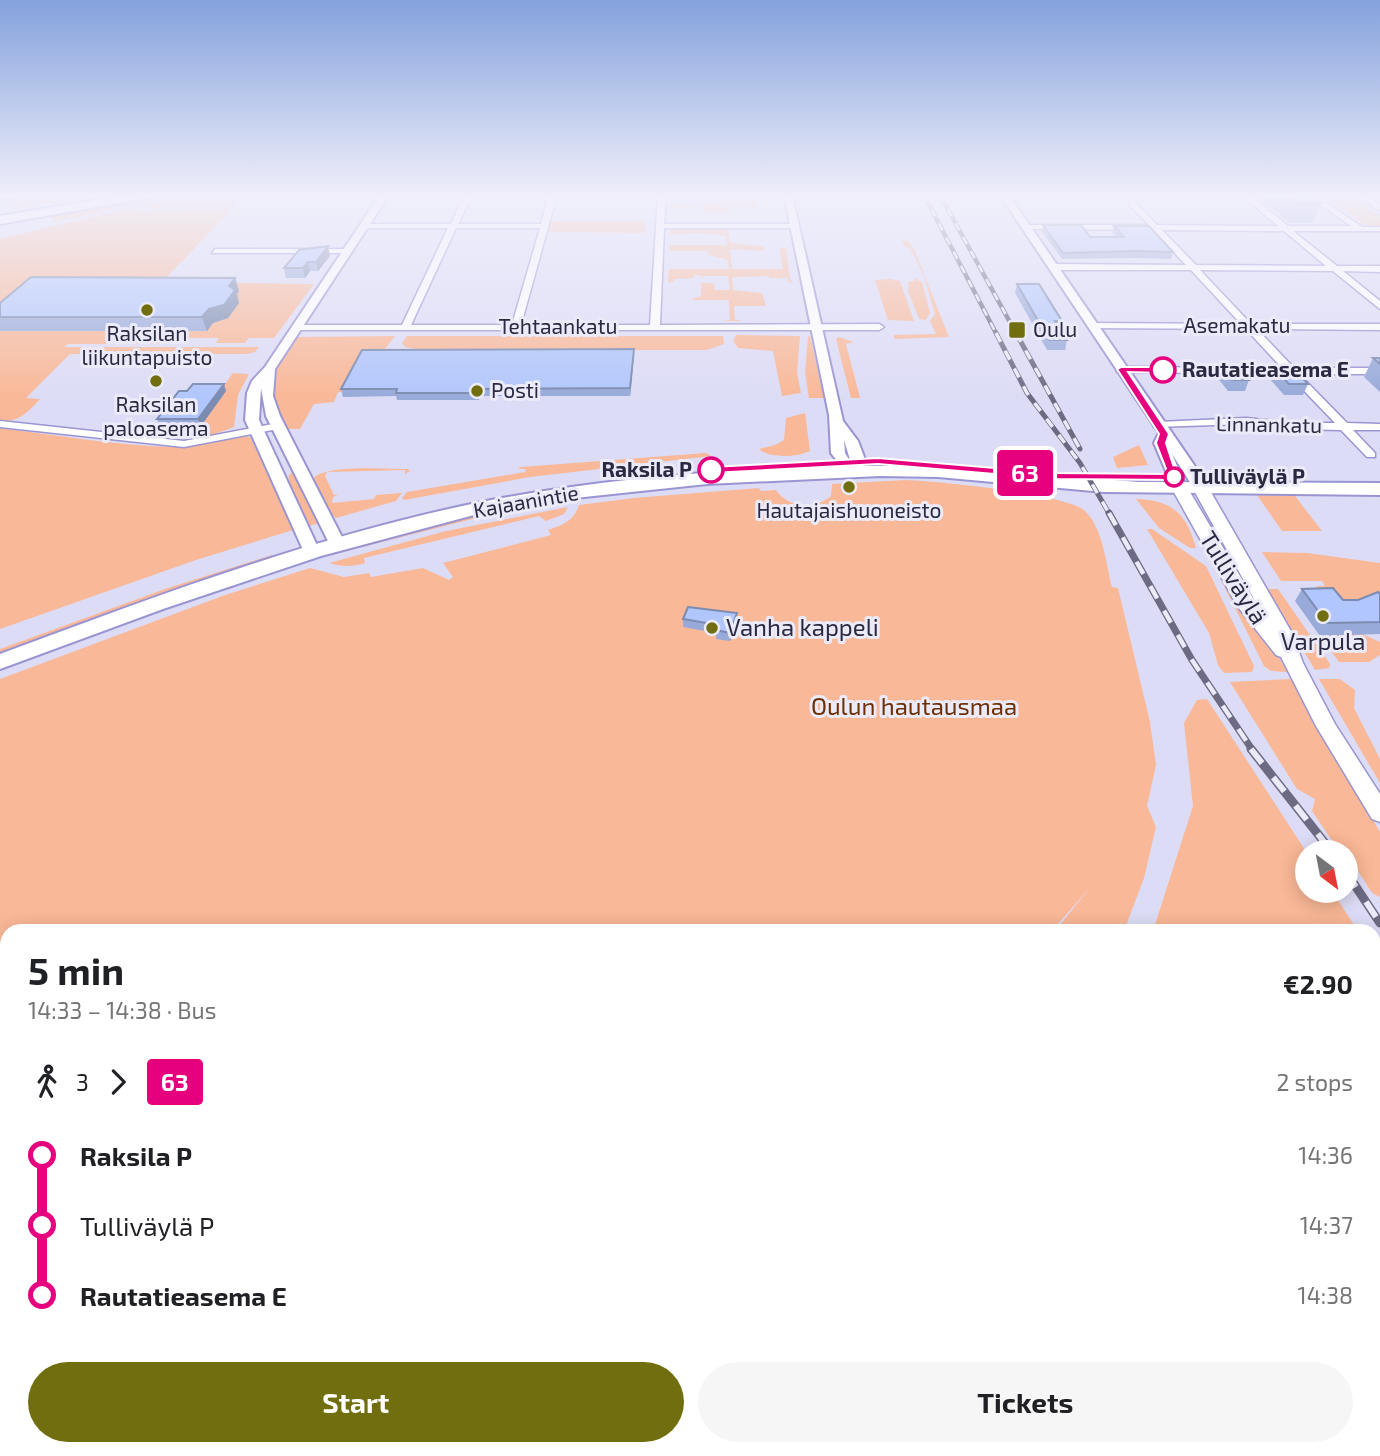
<!DOCTYPE html>
<html lang="en">
<head>
<meta charset="utf-8">
<style>
  :root { --surface:#fff; --page:#f6f6f6; --text:#202124; --muted:#757577; --accent:#706e0e }
  body { margin:0; font-family:"Exo 2",sans-serif; background:var(--page); color:var(--text); height:100vh; display:flex; flex-direction:column; font-size:26px; white-space:nowrap }
  * { box-sizing:border-box; margin:0 }
  p { font-size:23px; color:var(--muted) }
  .icon { flex:none; width:38px; height:38px; fill:none; stroke:currentColor; stroke-width:2; stroke-linecap:round; stroke-linejoin:round }
  .map { position:relative; flex:1; overflow:hidden }
  .drawer { position:absolute; left:0px; top:924px; width:1381px; height:532px; display:flex; flex-direction:column; background:var(--surface); border-radius:21px 21px 0 0; box-shadow:0 4px 18px #0003 }
  .drawer>* { flex:none }
  .badge { padding:0 14px; border-radius:5px; font-size:24px; line-height:46px }
  .needle { width:46px; rotate:148deg }
  .buttons { position:absolute; left:1295px; top:840px; display:grid; gap:14px }
  .buttons a { display:grid; place-items:center; width:63px; height:63px; border-radius:50%; background:var(--surface); box-shadow:0 4px 18px #0003; font-size:35px }
  .map>.badge { position:absolute; translate:-50% -50%; box-shadow:0 0 0 4px #fff }
  .legs { display:flex; align-items:center; gap:10px; height:77px; padding:0 28px; font-size:23px }
  .legs p { margin-inline-start:auto }
  .head { display:flex; align-items:center; justify-content:space-between; height:119px; padding:0 28px }
  h1 { font-size:38px; font-weight:700; line-height:52px }
  .action { display:flex; gap:14px; margin-top:auto; padding:14px 28px }
  .action a { flex:1; height:80px; border-radius:42px; background:var(--accent); color:#fff; font-size:28px; font-weight:700; line-height:80px; text-align:center }
  .action a+a { background:var(--page); color:var(--text) }
  ul { padding:0 28px; list-style:none }
  li { display:flex; align-items:center; gap:24px; height:70px; font-size:26px }
  li i { display:grid; place-items:center; width:10px; height:100%; margin:0 9px; background:currentColor }
  li i::after { content:''; width:18px; height:18px; margin:-9px; border:5px solid; border-radius:50%; background:var(--surface) }
  li p { margin-inline-start:auto }
  li:first-child i { background:linear-gradient(#0000 50%,currentColor 0) }
  li:last-child i { background:linear-gradient(currentColor 50%,#0000 0) }
  .map>svg:first-child { display:block }
</style>
</head>
<body>
<div class="map">
<svg width="1380" height="1456" viewBox="0 0 1380 1456">
  <rect width="100%" height="100%" fill="#dddcf6"/>
  <path fill="#f9b897" d="M19 195H101L13 209Z
    M161 195H179L54 222 50 215Z
    M192 195H244L231 210 136 208Z
    M723 195H727L728 200 757 201 758 205 755 209H729L725 213H703L702 207 671 208V200L673 204 723 203Z
    M1313 195H1349L1380 216V227C1354 227 1350 207 1329 201 1323 199 1319 199 1313 195Z
    M126 209 143 211H230L162 282 314 284 274 338H249L245 343H216L219 338H170L165 344H122L127 338H113L107 344H68L64 347H259L255 352 247 354H70L26 398 40 399C29 411 18 424 0 420V239Z
    M551 221H646L645 233 546 232Z
    M670 229H728L730 243 763 246 764 251 730 249 732 269H783L779 248H786L790 279 793 283H789L788 278H769V276L732 277 733 290 762 293 766 306H734L735 320 745 321H723L730 320 729 300H693V298L701 297V283H714L715 290H730L728 276H703V279L700 275H694V278L674 279V282L668 283 669 269H729L728 260 709 255 707 251H669V245H726L727 236 700 233 670 235Z
    M907 240 914 249 949 337 894 339V335L936 334 930 321 935 314 924 276 910 248 905 247 902 241Z
    M914 278 922 282 930 313 926 320 919 319 908 291 909 281H915Z
    M890 279 900 281 914 321 888 320 875 280Z
    M736 335 800 336 797 372 801 393 782 396 773 351 738 348 733 341Z
    M395 336 385 349 367 350 345 392H338L334 402 314 404 300 429H287C264 384 271 377 297 337Z
    M407 336H723L724 344 707 350H420L405 347 402 343Z
    M810 336 824 398H809L805 372 808 337Z
    M839 337 854 342 846 344 860 398H851L836 339Z
    M233 373 249 374 238 395 234 427C215 435 178 445 160 433V428L158 427 160 423 161 426H201L225 392 220 391Z
    M805 413 810 451C797 457 769 459 759 449L775 445 784 440 786 418Z
    M0 428C56 435 114 445 171 447 197 447 225 433 250 437L286 510 293 530 196 560 0 629Z
    M1139 445 1148 465 1117 468 1113 457Z
    M706 453 711 456 530 477 404 500 402 498 407 492 525 472 526 469H518L521 467Z
    M408 469 410 471 405 474V470L327 472 325 476 334 495H338L333 497 332 503 374 499 376 495 402 493 396 501 336 518 331 514 313 479C323 464 388 469 408 469Z
    M293 471 319 523 309 526 288 483 289 475Z
    M906 480C938 481 1066 494 1085 511 1103 528 1106 564 1112 587L1118 588 1150 722 1156 765 1147 806 1156 827 1144 878 1124 931H1055L1092 885 1052 931H7V1449H886L884 1456H0V679L225 595 310 568 344 577 369 573 371 577 423 568 449 580 453 577 443 563 551 535 548 530C563 525 574 521 579 505L634 498 759 488 761 491 776 490C788 508 815 510 831 496L832 484Z
    M1257 495 1295 496 1322 531H1282Z
    M561 498 565 502 480 517 323 557 461 518Z
    M1136 499C1172 500 1187 514 1196 548H1190L1159 528Z
    M568 507 564 514 546 521 539 516 364 558 365 563C353 567 341 567 329 563L446 531Z
    M1147 529H1152L1206 566 1254 666 1252 672 1224 673 1218 665 1209 633Z
    M1262 552 1307 553 1380 563V594L1337 614 1316 586H1325L1322 581H1281Z
    M1208 554 1277 654 1287 672 1271 671 1264 666Z
    M272 555 273 557 196 582 0 656V649L165 589Z
    M1267 589H1278L1330 664 1329 668 1315 670Z
    M1362 634 1380 642V655L1369 662H1339L1320 636Z
    M1291 679 1380 832V897L1372 893 1346 852 1333 842 1312 811 1315 799 1297 789 1230 682Z
    M1319 679H1340L1355 690 1354 708 1380 759V783Z
    M1207 699 1307 853V891H1332L1358 931H1321L1317 926 1270 931H1153L1193 806 1184 723 1197 700Z
    M1180 1449H1361L1365 1456H1179Z"/>
  <g fill="none" stroke-linecap="round" stroke-linejoin="round">
    <path stroke="#706aa2" stroke-width="2.5" d="M0 200 25 197"/>
    <defs>
      <path id="minor" d="M464 195H472L458 224H541L549 195H557L521 325H650L658 195H666L664 224H795L799 226 795 228H664L660 325 879 324 884 327 879 330H294V326L297 325H402L448 228H364L360 226 364 224H451ZM456 228H540L512 325H411Z
        M1120 195H1128L1157 225 1278 226 1241 195H1250L1288 226H1351L1306 195H1315L1362 227H1380V231H1293L1337 266H1380V272L1343 271 1380 301V309L1333 271 1200 270 1251 324H1380V330L1257 329 1294 368H1380V374H1299L1347 423 1380 424V430H1353L1375 453V457H1367L1341 430 1292 429 1246 424 1154 427 1153 425 1158 422 1246 418 1292 423H1335L1288 374 1117 372V368L1121 367 1282 368 1246 329 1090 328 1088 326 1093 323 1241 324 1191 270H1052L1048 267 1052 264 1186 265 1153 230 1025 229 1021 227 1025 225H1149ZM1162 230 1284 231 1326 266 1196 265Z
        M215 249H347L351 251 347 253H212Z
        M0 421 184 441 278 423 283 426 278 429 184 447 0 427Z"/>
      <path id="tertiary" d="M380 195H389L275 369 273 396 280 416 346 545 344 548 338 550 330 545 266 416 261 388 259 420 320 552 312 557 304 552 245 420 247 393 252 381 265 367Z
        M784 195H792L843 421 858 441 866 462 858 475H848L831 453 829 415ZM844 440 851 463 845 453Z
        M1000 195H1009L1194 465 1207 487 1205 490H1195L1172 454 1186 487 1179 491 1174 490 1154 443 1159 433Z"/>
      <path id="secondary" d="M1355 195H1367L1380 204V211Z
        M1179 482 1187 487 1263 615 1192 487 1200 482 1208 487 1292 633 1303 663 1335 724 1380 794V822L1372 819 1316 726 1281 657 1276 655 1238 607 1171 487Z"/>
      <path id="primary" d="M845 466H938L1138 482 1380 483V495L1104 492 938 477 880 476 707 484 556 500 474 515 321 556 163 609 0 669V654C156 596 313 537 476 503 597 479 721 469 845 466Z"/>
      <path id="trunk" d="M126 195H153L147 198 0 224V216Z"/>
    </defs>
    <use href="#minor" stroke="#9a95d2" stroke-width="3"/>
    <use href="#tertiary" stroke="#9a95d2" stroke-width="4"/>
    <use href="#secondary" stroke="#9a95d2" stroke-width="3"/>
    <use href="#primary" stroke="#9a95d2" stroke-width="4"/>
    <use href="#trunk" stroke="#9a95d2" stroke-width="4"/>
    <use href="#minor" fill="#fff" fill-rule="evenodd"/>
    <use href="#tertiary" fill="#fff" fill-rule="evenodd"/>
    <use href="#secondary" fill="#fff" fill-rule="evenodd"/>
    <use href="#primary" fill="#fff" fill-rule="evenodd"/>
    <use href="#trunk" fill="#fff" fill-rule="evenodd"/>
    <defs>
      <path id="rail-far3" d="M924 195 997 335
        M940 195 1017 335"/>
      <path id="rail-far2" d="M996 333 1027 393 1080 463 1110 515
        M1016 333 1080 449"/>
      <path id="rail-far1" d="M1109 513 1192 660 1253 751"/>
      <path id="rail" d="M1251 749 1332 852
        M1346 872 1380 923"/>
    </defs>
    <use href="#rail-far3" stroke="#6d6b84" stroke-width="4.5"/>
    <use href="#rail-far2" stroke="#6d6b84" stroke-width="5"/>
    <use href="#rail-far1" stroke="#6d6b84" stroke-width="7"/>
    <use href="#rail" stroke="#6d6b84" stroke-width="9"/>
    <use href="#rail-far3" stroke="#ebeaf8" stroke-width="2.5" stroke-dasharray="8" stroke-linecap="butt"/>
    <use href="#rail-far2" stroke="#ebeaf8" stroke-width="3.5" stroke-dasharray="10" stroke-linecap="butt"/>
    <use href="#rail-far1" stroke="#ebeaf8" stroke-width="4.5" stroke-dasharray="14" stroke-linecap="butt"/>
    <use href="#rail" stroke="#ebeaf8" stroke-width="6" stroke-dasharray="18" stroke-linecap="butt"/>
  </g>
  <path fill="#98aad9" d="M1255 195H1310L1321 203 1312 223H1290Z
    M1043 225 1090 237H1116L1112 232 1114 226 1173 252 1171 259 1134 258 1062 259 1042 232Z
    M330 256 318 271H310L305 278H286L284 268Z
    M235 278 239 291 237 294 239 303 228 318 213 323 207 331H0V317Z
    M1017 284 1062 321 1060 328 1067 340 1065 350H1047L1015 293Z
    M634 349 630 396H480L479 400H397L396 396 343 397 341 389Z
    M1373 358H1380V392L1364 377Z
    M1220 365 1249 380 1245 391H1228L1216 376Z
    M1272 366 1308 384 1303 395H1284L1267 376Z
    M226 391 201 426H160L157 419Z
    M1302 589 1343 600H1358L1380 594V634L1320 636 1295 601Z
    M683 619 737 621 730 641 716 639V633L683 627Z"/>
  <path fill="#7c8bb0" d="M328 246 330 256 318 271 316 262Z
    M308 262 310 271 305 278 303 268Z
    M235 278 239 291 237 294 239 303 228 318 213 323 207 331 202 317Z
    M634 349V356L630 396V388Z
    M224 384 226 391 201 426 198 419Z
    M737 613V621L730 641V633Z"/>
  <path fill="#b1c6fc" stroke="#7c8bb0" stroke-width="2" d="M1288 195H1310L1321 203H1298Z
    M1043 225H1081L1090 237H1124L1114 226H1149L1173 252 1136 251 1063 253Z
    M328 246 316 262H308L303 268H284L299 250Z
    M31 277 235 278 229 286 235 290 224 305 209 309 202 317H0V303Z
    M1017 284H1039L1062 321H1055L1067 340H1049Z
    M634 349 630 388 479 389 478 393H396L397 389H341L362 350Z
    M1373 358H1380V364Z
    M1220 365H1237L1249 380H1232Z
    M1272 366H1291L1308 384H1289Z
    M193 384H224L198 419H157L179 391H187Z
    M1333 588 1343 600H1358L1378 592 1380 594V622L1327 623 1302 589Z
    M688 607 737 613 730 633 716 630 718 625 683 619Z"/>
  <linearGradient id="sky" x2="0" y2="1"><stop stop-color="#84a2dc"/><stop offset="0.49" stop-color="#f0effb"/><stop offset="1" stop-color="#f0effb" stop-opacity="0"/></linearGradient>
  <rect width="1380" height="399" fill="url(#sky)"/>
  <path fill="#e6007e" stroke="#fff" stroke-width="2" d="M1121 367H1163L1167 370 1163 373 1128 372 1169 434 1166 443 1178 480 1054 479 878 464 711 473 706 470 711 467 878 458 1054 473 1168 474 1156 443 1159 434 1117 369Z"/>
  <g fill="#706e0e" stroke="#ebeaf8" stroke-width="2.5">
    <circle cx="147" cy="310" r="7"/>
    <rect x="1008" y="321" width="18" height="18" rx="3.5"/>
    <circle cx="156" cy="381" r="7"/>
    <circle cx="477" cy="391" r="7"/>
    <circle cx="849" cy="487" r="7"/>
    <circle cx="1323" cy="616" r="7"/>
    <circle cx="712" cy="628" r="7"/>
  </g>
  <g fill="#fff" stroke="#e6007e" stroke-width="3.5">
    <circle cx="1163" cy="370" r="12"/>
    <circle cx="711" cy="470" r="12"/>
    <circle cx="1174" cy="477" r="9"/>
  </g>
  <g text-anchor="middle" stroke-width="6" stroke-linejoin="round" paint-order="stroke">
    <g font-size="21" fill="#2b2841" stroke="#ebeaf8">
      <text x="1237" y="333">Asemakatu</text>
      <text x="558" y="334">Tehtaankatu</text>
      <text transform="translate(1269 425) rotate(1)" y="7">Linnankatu</text>
      <text transform="translate(526 502) rotate(-10)" y="7">Kajaanintie</text>
    </g>
    <g font-size="21" fill="#2b2841" stroke="#ebeaf8">
      <text x="1033" y="337" text-anchor="start">Oulu</text>
      <text x="147" y="341">Raksilan<tspan x="147" dy="24">liikuntapuisto</tspan></text>
      <text x="491" y="398" text-anchor="start">Posti</text>
      <text x="156" y="412">Raksilan<tspan x="156" dy="24">paloasema</tspan></text>
      <text x="849" y="518">Hautajaishuoneisto</text>
    </g>
    <g font-size="21" font-weight="bold" fill="#2b2841" stroke="#ebeaf8" text-anchor="start">
      <text x="1182" y="377">Rautatieasema E</text>
      <text x="692" y="477" text-anchor="end">Raksila P</text>
      <text x="1190" y="484">Tulliväylä P</text>
    </g>
    <g font-size="24" fill="#2b2841" stroke="#ebeaf8">
      <text transform="translate(1233 578) rotate(58)" y="8">Tulliväylä</text>
    </g>
    <g font-size="24" fill="#2b2841" stroke="#ebeaf8" text-anchor="start">
      <text x="726" y="636">Vanha kappeli</text>
      <text x="1323" y="650" text-anchor="middle">Varpula</text>
    </g>
    <g font-size="24" fill="#6e2f02" stroke="#ebeaf8">
      <text x="914" y="715">Oulun hautausmaa</text>
    </g>
  </g>
</svg>
<div class="buttons">
<a><svg class="needle" viewBox="-14 -14 28 28"><path d="M0-13l5 13h-10z" fill="#e53935"/><path d="M0 13l5-13h-10z" fill="#757577"/></svg></a>
</div>
<b class="badge" style="left:1025px;top:473px;background:#e6007e;color:#fff">63</b>
<section class="drawer">
<div class="head"><div><h1>5 min</h1><p>14:33 – 14:38 · Bus</p></div><b>€2.90</b></div>
<div class="legs"><svg class="icon" aria-label="walk" viewBox="0 0 24 24"><circle cx="13" cy="4" r="2"/><path d="M13 8l-2 6 4 7M11 14l-3 7M7 12l3-4h3l4 4"/></svg>3<svg class="icon" aria-label="forward" viewBox="0 0 24 24"><path d="M9 5l7 7-7 7"/></svg><b class="badge" style="background:#e6007e;color:#fff">63</b><p>2 stops</p></div>
<ul>
<li><i style="color:#e6007e"></i><b>Raksila P</b><p>14:36</p></li>
<li><i style="color:#e6007e"></i><span>Tulliväylä P</span><p>14:37</p></li>
<li><i style="color:#e6007e"></i><b>Rautatieasema E</b><p>14:38</p></li>
</ul>
<div class="action"><a>Start</a><a>Tickets</a></div>
</section>
</div>
</body>
</html>
